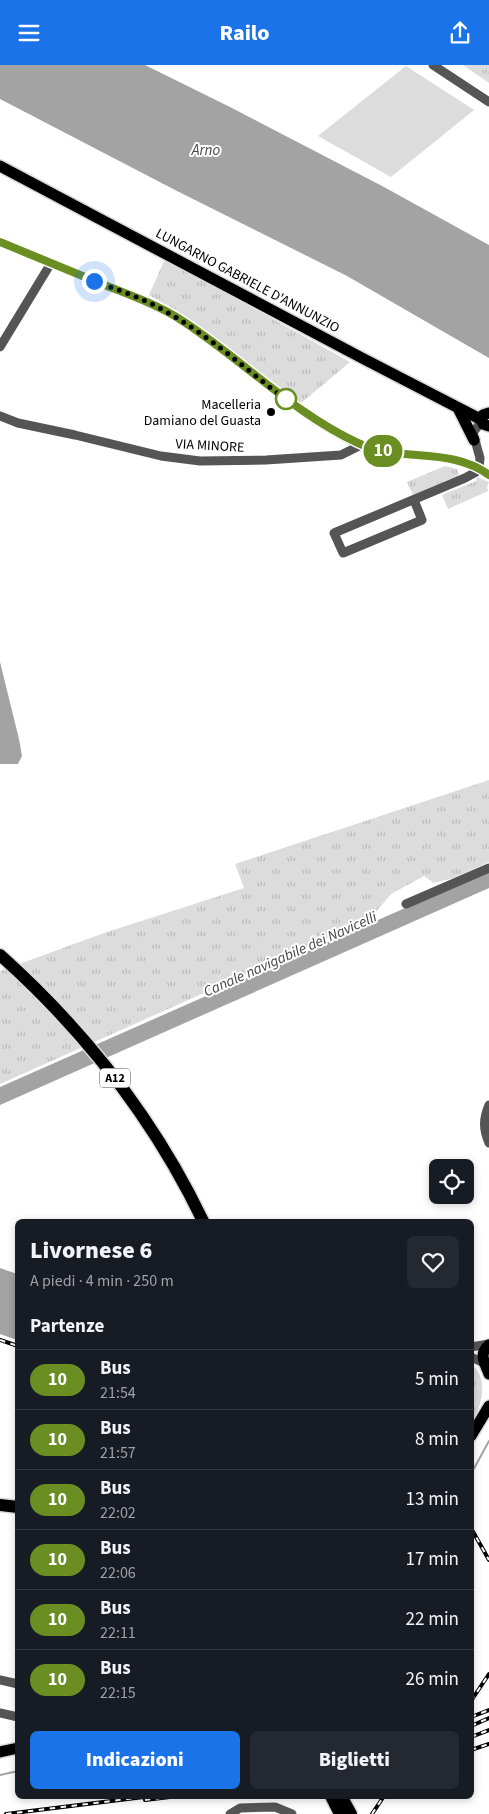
<!DOCTYPE html>
<html lang="it">
<head>
<meta charset="utf-8">
<style>
  :root { --surface:#171b24; --page:#242831; --text:#f1f3f6; --muted:#9ea1a6; --line:#363941; --accent:#1a73e8 }
  body { margin:0; font-family:"Source Sans 3",sans-serif; background:var(--page); color:var(--text); height:100vh; display:flex; flex-direction:column; font-size:19px; white-space:nowrap }
  * { box-sizing:border-box; margin:0 }
  p { font-size:16px; color:var(--muted) }
  .icon { flex:none; width:28px; height:28px; fill:none; stroke:currentColor; stroke-width:2; stroke-linecap:round; stroke-linejoin:round }
  .map { position:relative; flex:1; overflow:hidden }
  .panel { position:absolute; left:15px; top:1154px; width:459px; height:580px; display:flex; flex-direction:column; background:var(--surface); border-radius:8px; box-shadow:0 2px 8px #0003 }
  .panel>* { flex:none }
  .badge { padding:0 10px; border-radius:16px; font-size:18px; line-height:32px }
  .fabs { position:absolute; left:429px; top:1094px; display:grid; gap:10px }
  .fabs a { display:grid; place-items:center; width:45px; height:45px; border-radius:8px; background:var(--surface); box-shadow:0 2px 8px #0003; font-size:25px }
  .you { position:absolute; width:25px; height:25px; margin:-12px; border:4px solid #fff; border-radius:50%; background:#1a73e8; box-shadow:0 0 0 8px #1a73e833 }
  .map>.badge { position:absolute; translate:-50% -50%; box-shadow:0 0 0 2px #fff }
  h2 { padding:0 15px; font-size:19px; line-height:45px }
  .round { display:grid; place-items:center; flex:none; width:52px; height:52px; border-radius:8px; background:var(--page) }
  .head { display:flex; align-items:center; justify-content:space-between; height:85px; padding:0 15px }
  h1 { font-size:24px; font-weight:800; line-height:38px }
  .button { display:flex; gap:10px; margin-top:auto; padding:10px 15px }
  .button a { flex:1; height:58px; border-radius:8px; background:var(--accent); color:#fff; font-size:20px; font-weight:800; line-height:58px; text-align:center }
  .button a+a { background:var(--page); color:var(--text) }
  ul { padding:0; list-style:none }
  li { display:flex; align-items:center; gap:15px; height:60px; padding:0 15px; border-top:1px solid var(--line) }
  li div { flex:1 }
  li b { display:block; font-size:19px }
  li em { font-style:normal }
  li .badge { min-width:55px; font-weight:700; text-align:center }
  header { display:flex; justify-content:space-between; align-items:center; height:65px; padding:0 15px; background:var(--accent); color:#fff; font-size:22px; font-weight:800 }
  .map>svg:first-child { display:block }
</style>
</head>
<body>
<header><svg class="icon" aria-label="menu" viewBox="0 0 24 24"><path d="M4 6h16M4 12h16M4 18h16"/></svg>Railo<svg class="icon" aria-label="share" viewBox="0 0 24 24"><path d="M12 15V3M7 8l5-5 5 5M5 13v7h14v-7"/></svg></header>
<div class="map">
<svg width="489" height="1749" viewBox="0 0 489 1749">
  <defs>
    <pattern id="grass-tufts" width="24" height="20" patternUnits="userSpaceOnUse" patternTransform="scale(1.25)"><rect width="24" height="20" fill="#dcdcdc"/><path d="M3 7l-1-3M5 7V3M7 7l1-3M15 17l-1-3M17 17v-4M19 17l1-3" fill="none" stroke="#bbb"/></pattern>
  </defs>
  <rect width="100%" height="100%" fill="#fff"/>
  <path fill="url(#grass-tufts)" d="M463 0H489V18Z
    M165 194 350 297 300 339 177 246 149 230Z
    M445 401 457 404 459 410 413 430 407 417Z
    M477 412 489 417 487 422 488 426 448 444 442 430 476 416Z
    M489 715V797L454 813 434 818 424 811 391 829 370 854 0 1019V906L104 868 244 823 235 799Z
    M471 1299C489 1312 483 1340 471 1359Z"/>
  <path fill="#dcdcdc" d="M406 1 474 45 391 112 318 71Z"/>
  <path fill="#a3a3a3" d="M0 0H145L230 42 384 122 489 180V293L347 211 177 126 0 34Z
    M0 597 19 674 22 691 18 699H0Z
    M489 806V823L0 1040V1022Z
    M0 1203 17 1209V1275L0 1269Z"/>
  <g fill="none" stroke-linecap="round" stroke-linejoin="round">
    <path stroke="#a3a3a3" stroke-width="2" d="M471 1409 489 1376
      M0 1710 18 1706"/>
    <defs>
      <path id="major" d="M0 101 362 293 482 355
        M458 343 474 375
        M489 348 483 350 482 355 483 359 489 361
        M489 1280C478 1289 485 1298 489 1309
        M471 1371 489 1341
        M0 1687 18 1683"/>
      <path id="highway" d="M0 890C84 965 154 1054 203 1156
        M0 1440 18 1442
        M331 1731 340 1749
        M341 1731 351 1749"/>
    </defs>
    <use href="#major" stroke="#dbdbdb" stroke-width="14"/>
    <use href="#highway" stroke="#dbdbdb" stroke-width="15"/>
    <path stroke="#555" stroke-width="9" d="M433 0 489 37
      M0 177C35 192 70 206 105 220 131 231 157 240 181 255 241 293 290 346 354 377 397 397 450 381 489 410
      M0 282 51 198
      M0 351 18 358 75 370 161 391 200 396 266 395 341 390 361 380
      M479 403 480 393 473 368 478 361 483 357
      M414 435 422 455 343 488 334 468 465 413 476 407 479 403
      M406 839 489 803
      M489 1040C483 1054 483 1064 489 1078
      M471 1282 489 1279
      M471 1292 486 1299
      M0 1615 18 1619
      M0 1648 18 1652
      M230 1749 240 1743 275 1742 292 1749"/>
    <use href="#major" stroke="#000" stroke-width="11"/>
    <use href="#highway" stroke="#000" stroke-width="12"/>
    <defs>
      <path id="rail" d="M0 1275 18 1281
        M471 1463 489 1495
        M471 1636 489 1609
        M471 1652 489 1645
        M471 1661 489 1653
        M471 1672 489 1665
        M471 1685 489 1679
        M145 1735 178 1731
        M6 1749 152 1731
        M372 1749 384 1731"/>
    </defs>
    <use href="#rail" stroke="#000" stroke-width="4"/>
    <use href="#rail" stroke="#fff" stroke-width="2" stroke-dasharray="5.5" stroke-linecap="butt"/>
  </g>
  <g fill="none" stroke-linecap="round" stroke-linejoin="round">
    <defs>
      <path id="line" d="M0 177C34 191 68 205 102 219 127 229 154 238 178 253 240 292 291 347 358 378 399 398 450 381 489 410"/>
    </defs>
    <use href="#line" stroke="#fff" stroke-width="11"/>
    <use href="#line" stroke="#6b8e23" stroke-width="8"/>
    <path stroke="#000" stroke-width="5" stroke-dasharray="0 9" d="M94 216C118 225 143 233 165 246 210 271 248 306 289 337L286 334"/>
  </g>
  <circle fill="#fff" stroke="#6b8e23" stroke-width="2.5" cx="286" cy="334" r="10"/>
  <circle fill="#000" stroke="#fff" stroke-width="2" cx="271" cy="347" r="5"/>
  <g text-anchor="middle" stroke-width="4" stroke-linejoin="round" paint-order="stroke">
    <rect fill="#fff" stroke="#4c4c4c" stroke-width="1" x="100" y="1003.5" width="30" height="19" rx="4"/>
    <g font-size="12" font-weight="bold" fill="#000">
      <text x="115" y="1017">A12</text>
    </g>
    <g font-size="14" fill="#000" stroke="#fff">
      <text transform="translate(248 215) rotate(28)" y="5">LUNGARNO GABRIELE D'ANNUNZIO</text>
      <text transform="translate(210 380) rotate(3)" y="5">VIA MINORE</text>
    </g>
    <g font-size="14" fill="#000" stroke="#fff" text-anchor="end">
      <text x="261" y="344">Macelleria<tspan x="261" dy="16">Damiano del Guasta</tspan></text>
    </g>
    <g font-size="15" font-style="italic" fill="#444" stroke="#fff">
      <text x="206" y="90">Arno</text>
      <text transform="translate(290 889) rotate(-24)" y="5">Canale navigabile dei Navicelli</text>
    </g>
  </g>
</svg>
<div class="fabs">
<a><svg class="icon" aria-label="locate" viewBox="0 0 24 24"><circle cx="12" cy="12" r="6"/><path d="M12 2v4M12 18v4M2 12h4M18 12h4"/></svg></a>
</div>
<div class="you" style="left:94px;top:216px"></div>
<b class="badge" style="left:383px;top:386px;background:#6b8e23;color:#fff">10</b>
<section class="panel">
<div class="head"><div><h1>Livornese 6</h1><p>A piedi · 4 min · 250 m</p></div><a class="round"><svg class="icon" aria-label="heart" viewBox="0 0 24 24"><path d="M12 20l-8-8c-3-5 5-10 8-4 3-6 11-1 8 4z"/></svg></a></div>
<h2>Partenze</h2>
<ul>
<li><span class="badge" style="background:#6b8e23;color:#fff">10</span><div><b>Bus</b><p>21:54</p></div><em>5 min</em></li>
<li><span class="badge" style="background:#6b8e23;color:#fff">10</span><div><b>Bus</b><p>21:57</p></div><em>8 min</em></li>
<li><span class="badge" style="background:#6b8e23;color:#fff">10</span><div><b>Bus</b><p>22:02</p></div><em>13 min</em></li>
<li><span class="badge" style="background:#6b8e23;color:#fff">10</span><div><b>Bus</b><p>22:06</p></div><em>17 min</em></li>
<li><span class="badge" style="background:#6b8e23;color:#fff">10</span><div><b>Bus</b><p>22:11</p></div><em>22 min</em></li>
<li><span class="badge" style="background:#6b8e23;color:#fff">10</span><div><b>Bus</b><p>22:15</p></div><em>26 min</em></li>
</ul>
<div class="button"><a>Indicazioni</a><a>Biglietti</a></div>
</section>
</div>
</body>
</html>
